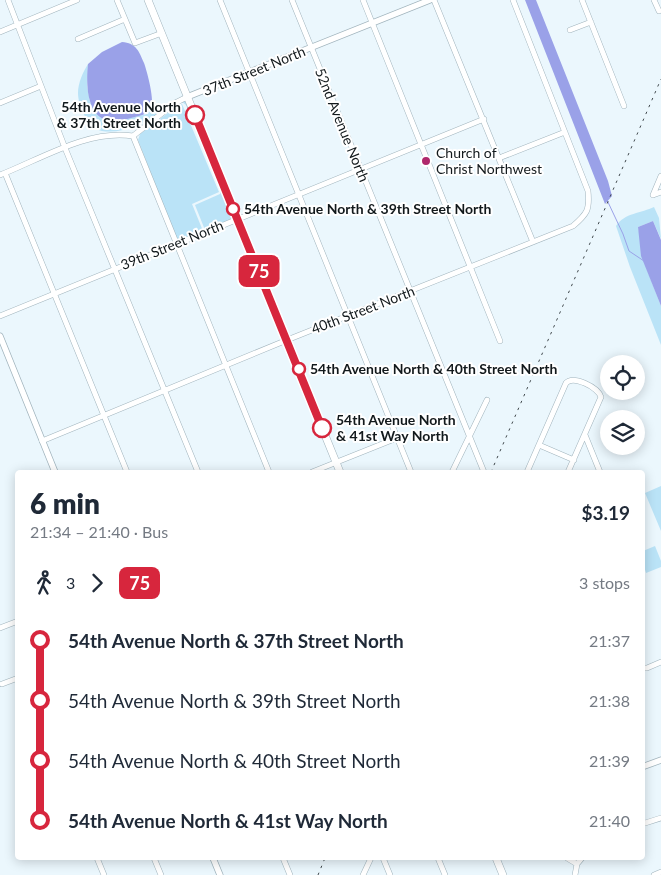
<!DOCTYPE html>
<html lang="en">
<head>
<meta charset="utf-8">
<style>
  :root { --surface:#fff; --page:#f6f6f7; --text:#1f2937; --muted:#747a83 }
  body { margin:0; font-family:Lato,sans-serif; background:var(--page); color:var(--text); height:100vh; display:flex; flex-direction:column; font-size:19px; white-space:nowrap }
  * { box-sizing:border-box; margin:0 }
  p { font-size:16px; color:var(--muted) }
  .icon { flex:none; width:28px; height:28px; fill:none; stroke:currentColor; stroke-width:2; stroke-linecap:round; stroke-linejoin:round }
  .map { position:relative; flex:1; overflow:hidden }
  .side { position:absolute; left:15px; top:470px; width:630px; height:390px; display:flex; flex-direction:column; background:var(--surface); border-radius:5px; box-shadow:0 2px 12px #0003 }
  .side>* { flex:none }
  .badge { padding:0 10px; border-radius:8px; font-size:18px; line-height:32px }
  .buttons { position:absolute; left:600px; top:355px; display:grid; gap:10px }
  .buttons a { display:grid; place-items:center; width:45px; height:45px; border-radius:50%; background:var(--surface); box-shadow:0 2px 12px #0003; font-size:25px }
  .map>.badge { position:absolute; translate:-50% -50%; box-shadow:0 0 0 2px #fff }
  .legs { display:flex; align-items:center; gap:8px; height:55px; padding:0 15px; font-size:16px }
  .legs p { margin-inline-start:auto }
  .headline { display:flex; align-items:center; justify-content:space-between; height:85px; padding:0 15px }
  h1 { font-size:28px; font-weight:800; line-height:38px }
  ul { padding:0 15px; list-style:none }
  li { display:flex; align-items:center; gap:18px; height:60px; font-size:19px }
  li i { display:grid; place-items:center; width:8px; height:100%; margin:0 6px; background:currentColor }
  li i::after { content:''; width:12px; height:12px; margin:-6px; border:4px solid; border-radius:50%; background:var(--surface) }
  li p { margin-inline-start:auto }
  li:first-child i { background:linear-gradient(#0000 50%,currentColor 0) }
  li:last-child i { background:linear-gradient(currentColor 50%,#0000 0) }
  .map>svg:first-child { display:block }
</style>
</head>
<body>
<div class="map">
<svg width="661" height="875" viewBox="0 0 661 875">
  <rect width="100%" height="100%" fill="#ebf7fd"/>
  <path fill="#bae3f7" d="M88 64 87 86 90 102 110 121 122 120 147 114 152 104 160 113C142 124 123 134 102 131 88 128 78 106 78 93 78 83 83 72 88 64Z
    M186 100 234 218 205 230 195 205 220 194 221 191 186 105 182 102Z
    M182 104 219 192 192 204 203 231 177 241 138 140 140 134 177 106Z
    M654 207 659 218 661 239 653 221 638 227 647 270 661 306V345L630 267 616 226C624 213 642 213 654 207Z
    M661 486V531L645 493Z
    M655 546 661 561V567L646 573 643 563V551Z"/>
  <path fill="#9aa1e8" d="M525 0H536L608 181 612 196 605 204Z
    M122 42C136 43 139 51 144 63 147 71 155 101 151 108 147 115 139 116 131 118 124 120 115 122 108 121 86 115 86 83 88 64L102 52Z
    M653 221 661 240V306L641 256 638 227Z"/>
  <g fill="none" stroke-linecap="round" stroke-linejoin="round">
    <path stroke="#9aa1e8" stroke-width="1" d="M607 200 623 234 629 251 644 261"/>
    <defs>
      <path id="minor" d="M8 0 65 148 198 472
        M117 0 135 43 162 33
        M220 0 411 472
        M292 0 484 472
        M363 0 500 341
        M434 0 533 242
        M582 0 624 106
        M654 0 659 11
        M570 30 591 22
        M0 32 77 0
        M78 39 125 19
        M0 103 41 86
        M133 136 269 472
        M499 158 565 132
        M5 173 127 472
        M0 175C41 159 88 129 133 136L175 103 187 97
        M653 195 661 176
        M653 195 661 192
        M0 316 484 119
        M585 435 600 472
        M42 441 287 340 573 226C587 214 590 210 588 191L513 0
        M539 445 574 460
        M312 472 397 438
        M452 472 487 400
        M527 472 566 383C573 375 598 387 601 397L568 472
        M0 628 18 621
        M642 668H647L661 662
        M2 684 18 678
        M642 824 661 818
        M97 858 104 875
        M154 858 161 875
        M283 858 290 875
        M383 858 390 875
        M438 858 445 875
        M567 858 577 864
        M363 875 371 858
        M575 875 577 864 582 858
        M654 875 661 872"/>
      <path id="tertiary" d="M187 97 430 0
        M0 336 55 472
        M642 767 661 760
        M213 858 220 875"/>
      <path id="secondary" d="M148 0 340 472
        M496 858 503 875"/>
    </defs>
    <use href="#minor" stroke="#a1b4bd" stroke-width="6"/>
    <use href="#tertiary" stroke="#a1b4bd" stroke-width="7"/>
    <use href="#secondary" stroke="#a1b4bd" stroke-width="8"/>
    <use href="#minor" stroke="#fff" stroke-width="5"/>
    <use href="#tertiary" stroke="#fff" stroke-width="5.5"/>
    <use href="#secondary" stroke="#fff" stroke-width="7"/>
    <path stroke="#41494d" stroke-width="1" stroke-dasharray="2.5 5" stroke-linecap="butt" d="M491 472 661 79
      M318 875 325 858"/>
  </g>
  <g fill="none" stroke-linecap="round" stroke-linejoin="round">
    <defs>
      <path id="line-1" d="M195 115 322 428"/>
    </defs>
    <use href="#line-1" stroke="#fff" stroke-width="11"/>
    <use href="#line-1" stroke="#d7263d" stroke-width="8"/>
  </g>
  <g fill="#fff" stroke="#d7263d" stroke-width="2.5">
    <circle cx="195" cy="115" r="9"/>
    <circle cx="233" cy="209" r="6"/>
    <circle cx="299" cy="369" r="6"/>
    <circle cx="322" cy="428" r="9"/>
  </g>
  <circle fill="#af286c" stroke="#fff" stroke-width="2" cx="426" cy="161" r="5"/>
  <g text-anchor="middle" stroke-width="4" stroke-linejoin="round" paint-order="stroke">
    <g font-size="14" fill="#12191c" stroke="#fff">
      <text transform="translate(254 71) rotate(-22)" y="5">37th Street North</text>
      <text transform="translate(342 125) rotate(68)" y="5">52nd Avenue North</text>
      <text transform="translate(172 245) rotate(-22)" y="5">39th Street North</text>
      <text transform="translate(363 310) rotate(-21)" y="5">40th Street North</text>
    </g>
    <g font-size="14" font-weight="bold" fill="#12191c" stroke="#fff" text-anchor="start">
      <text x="181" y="112" text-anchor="end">54th Avenue North<tspan x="181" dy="16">&amp; 37th Street North</tspan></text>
      <text x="244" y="214">54th Avenue North &amp; 39th Street North</text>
      <text x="310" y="374">54th Avenue North &amp; 40th Street North</text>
      <text x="336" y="425">54th Avenue North<tspan x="336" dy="16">&amp; 41st Way North</tspan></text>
    </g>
    <g font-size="14" fill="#12191c" stroke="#fff" text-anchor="start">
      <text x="436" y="158">Church of<tspan x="436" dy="16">Christ Northwest</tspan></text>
    </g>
  </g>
</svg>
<div class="buttons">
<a><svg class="icon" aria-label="locate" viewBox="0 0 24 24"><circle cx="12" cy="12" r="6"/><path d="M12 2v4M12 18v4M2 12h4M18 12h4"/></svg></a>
<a><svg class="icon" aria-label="layers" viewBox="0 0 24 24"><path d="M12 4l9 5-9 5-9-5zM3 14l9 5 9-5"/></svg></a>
</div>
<b class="badge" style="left:259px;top:271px;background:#d7263d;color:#fff">75</b>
<section class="side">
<div class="headline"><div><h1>6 min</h1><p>21:34 – 21:40 · Bus</p></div><b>$3.19</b></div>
<div class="legs"><svg class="icon" aria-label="walk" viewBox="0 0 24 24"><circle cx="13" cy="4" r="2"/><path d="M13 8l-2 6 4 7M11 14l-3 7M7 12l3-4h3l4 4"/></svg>3<svg class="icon" aria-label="forward" viewBox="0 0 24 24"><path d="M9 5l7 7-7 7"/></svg><b class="badge" style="background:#d7263d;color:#fff">75</b><p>3 stops</p></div>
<ul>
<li><i style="color:#d7263d"></i><b>54th Avenue North &amp; 37th Street North</b><p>21:37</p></li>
<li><i style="color:#d7263d"></i><span>54th Avenue North &amp; 39th Street North</span><p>21:38</p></li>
<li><i style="color:#d7263d"></i><span>54th Avenue North &amp; 40th Street North</span><p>21:39</p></li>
<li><i style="color:#d7263d"></i><b>54th Avenue North &amp; 41st Way North</b><p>21:40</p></li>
</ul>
</section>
</div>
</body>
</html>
